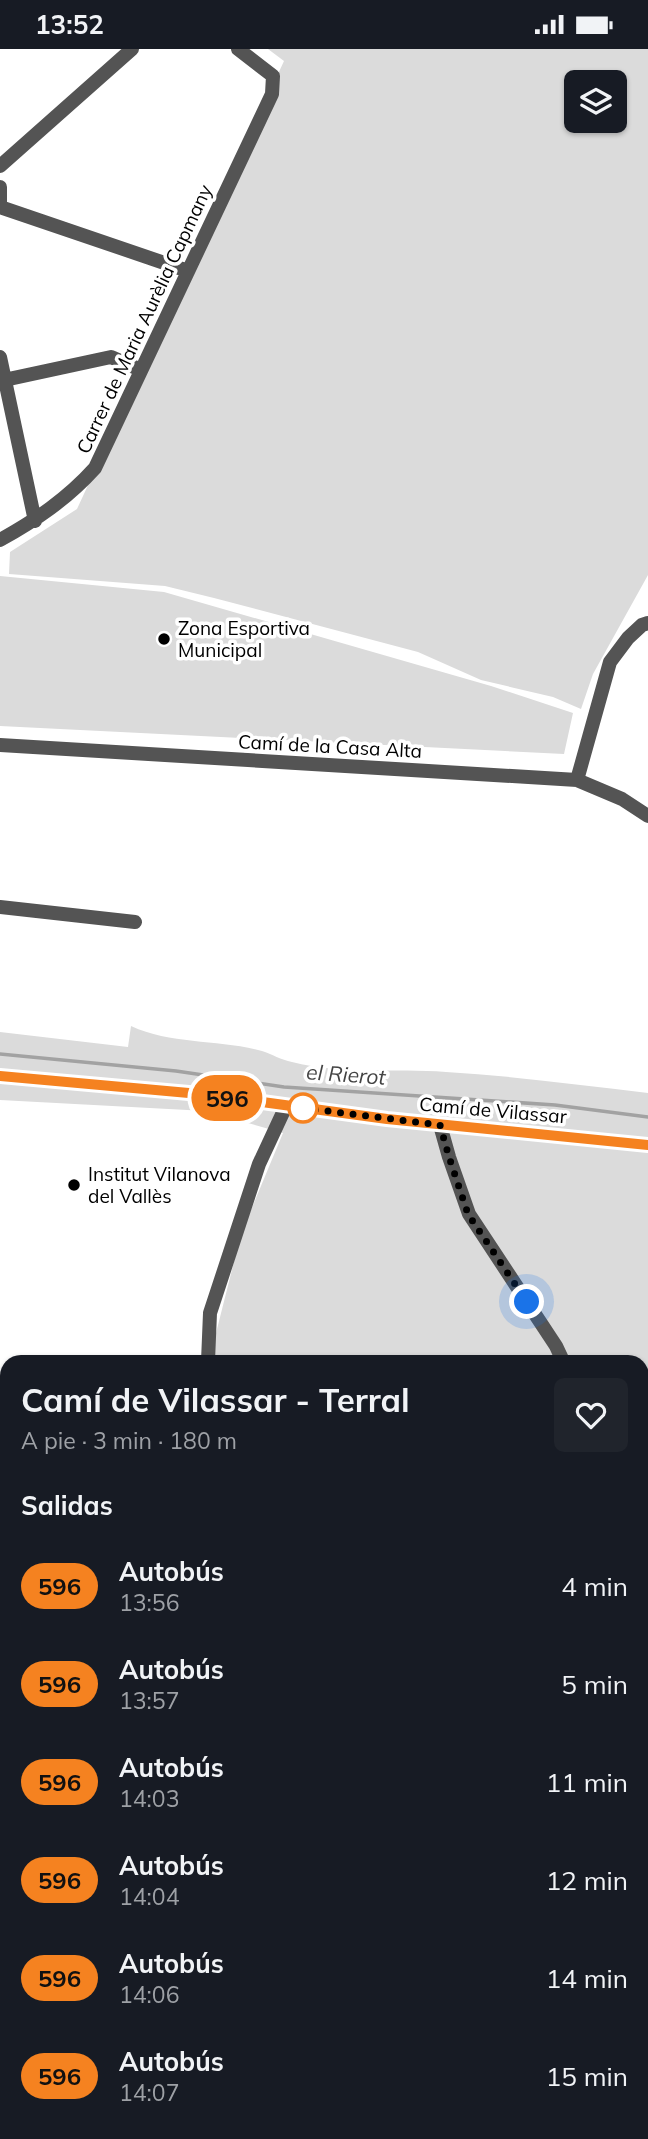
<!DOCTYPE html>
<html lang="es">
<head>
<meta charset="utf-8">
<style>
  :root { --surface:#171b24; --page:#20242c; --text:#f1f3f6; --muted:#9ea1a6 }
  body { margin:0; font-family:Mulish,sans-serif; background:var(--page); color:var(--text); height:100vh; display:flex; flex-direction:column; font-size:26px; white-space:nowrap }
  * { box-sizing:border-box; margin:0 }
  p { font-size:23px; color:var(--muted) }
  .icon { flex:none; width:38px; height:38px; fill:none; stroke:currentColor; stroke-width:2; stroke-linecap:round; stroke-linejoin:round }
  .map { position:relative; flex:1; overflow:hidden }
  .details { position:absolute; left:0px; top:1306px; width:649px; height:786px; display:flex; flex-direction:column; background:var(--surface); border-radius:21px 21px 0 0; box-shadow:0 2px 5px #0004 }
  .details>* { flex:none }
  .badge { padding:0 14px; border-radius:23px; font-size:24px; line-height:46px }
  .buttons { position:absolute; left:564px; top:21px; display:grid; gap:14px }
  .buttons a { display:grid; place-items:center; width:63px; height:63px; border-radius:10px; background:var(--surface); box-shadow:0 2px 5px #0004; font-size:35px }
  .you { position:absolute; width:35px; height:35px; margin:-18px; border:5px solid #fff; border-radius:50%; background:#1a73e8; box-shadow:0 0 0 10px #1a73e833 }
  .map>.badge { position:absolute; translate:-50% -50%; box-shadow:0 0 0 4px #fff }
  h2 { padding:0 21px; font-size:26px; line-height:63px }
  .round { display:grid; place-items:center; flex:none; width:74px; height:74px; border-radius:10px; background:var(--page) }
  .overview { display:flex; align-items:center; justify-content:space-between; height:119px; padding:0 21px }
  h1 { font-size:33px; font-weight:700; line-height:52px }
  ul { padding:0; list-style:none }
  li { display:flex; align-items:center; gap:21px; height:98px; padding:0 21px }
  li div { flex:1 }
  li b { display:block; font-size:26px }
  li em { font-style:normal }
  li .badge { min-width:77px; font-weight:700; text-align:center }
  .status { display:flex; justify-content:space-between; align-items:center; height:49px; padding:0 35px; background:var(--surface); direction:ltr }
  .status svg { height:19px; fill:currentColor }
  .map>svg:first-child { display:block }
</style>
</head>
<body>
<div class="status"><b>13:52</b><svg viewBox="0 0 49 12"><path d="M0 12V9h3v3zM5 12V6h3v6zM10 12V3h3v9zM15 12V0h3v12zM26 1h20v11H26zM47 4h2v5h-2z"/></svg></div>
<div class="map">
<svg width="648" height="2090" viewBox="0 0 648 2090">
  <rect width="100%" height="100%" fill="#fff"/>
  <path fill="#dbdbdb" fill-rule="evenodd" d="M268 0H648V526L593 625 581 660 553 648 481 631 418 603 214 549 165 537 9 525 10 503 77 460 284 12ZM576 33H614V72H576Z
    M0 527 164 543 491 637 573 664 564 705 0 677Z
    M131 977C172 996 219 990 262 1002 272 1005 281 1011 292 1013 343 1026 394 1019 446 1023 513 1027 581 1036 648 1044V1572L642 1575V1312H215L214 1292 241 1185 283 1084 206 1062 0 1051V983L128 998Z
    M7 1719V1803L0 1801V1725Z"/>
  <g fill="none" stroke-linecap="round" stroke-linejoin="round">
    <path stroke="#a2a2a2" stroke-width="3.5" d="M0 1005 176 1022 284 1038 555 1056 648 1068"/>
    <path stroke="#545454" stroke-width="14" d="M0 117 132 0
      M0 138V154
      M0 158 188 222
      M0 308 35 472
      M0 332 111 308 141 321
      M0 491C36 471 67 450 95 419L272 45 273 27 238 0
      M0 696 577 731 622 750 648 767
      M577 731 610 613 628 589 642 576 648 574
      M0 858 135 873
      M0 1027 211 1046 387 1070 648 1096
      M440 1076 449 1108 469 1165 556 1297 563 1312
      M208 1312 210 1264 259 1115 286 1057
      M0 1543 7 1548
      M642 1596 648 1592
      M642 1865 648 1859
      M0 1883 7 1888
      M642 2032H648
      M642 2077H648
      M304 2084 317 2090
      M158 2090 160 2084
      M583 2090 599 2084"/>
  </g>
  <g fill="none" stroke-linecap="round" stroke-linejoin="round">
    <defs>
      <path id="line" d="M0 1027 211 1046 387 1070 648 1096"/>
    </defs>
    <use href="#line" stroke="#fff" stroke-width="16"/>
    <use href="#line" stroke="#f58220" stroke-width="10"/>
    <path stroke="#000" stroke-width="7" stroke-dasharray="0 12.6" d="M303 1059 440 1076 449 1108 468 1165 527 1253"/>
  </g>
  <g fill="#000" stroke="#fff" stroke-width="2.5">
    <circle cx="164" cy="590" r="7"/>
    <circle cx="74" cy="1136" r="7"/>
  </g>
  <circle fill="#fff" stroke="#f58220" stroke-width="3.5" cx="303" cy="1059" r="14"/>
  <g text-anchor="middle" stroke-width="7" stroke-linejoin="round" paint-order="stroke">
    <g font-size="19" fill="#000" stroke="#fff">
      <text transform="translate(144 270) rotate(-65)" y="7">Carrer de Maria Aurèlia Capmany</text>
      <text transform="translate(330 697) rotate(3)" y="7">Camí de la Casa Alta</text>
      <text transform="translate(493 1061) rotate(5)" y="7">Camí de Vilassar</text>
    </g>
    <g font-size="19" fill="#000" stroke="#fff" text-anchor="start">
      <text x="178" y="586">Zona Esportiva<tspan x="178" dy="22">Municipal</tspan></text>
      <text x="88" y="1132">Institut Vilanova<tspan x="88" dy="22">del Vallès</tspan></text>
    </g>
    <g font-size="21" font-style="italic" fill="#434343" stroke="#fff">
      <text transform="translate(346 1026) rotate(4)" y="7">el Rierot</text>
    </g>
  </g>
</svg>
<div class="buttons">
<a><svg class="icon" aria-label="layers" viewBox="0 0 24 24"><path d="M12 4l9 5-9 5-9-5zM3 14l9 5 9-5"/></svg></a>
</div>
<div class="you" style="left:527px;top:1253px"></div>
<b class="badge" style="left:227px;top:1049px;background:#f58220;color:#111">596</b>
<section class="details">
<div class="overview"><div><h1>Camí de Vilassar - Terral</h1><p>A pie · 3 min · 180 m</p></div><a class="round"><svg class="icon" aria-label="heart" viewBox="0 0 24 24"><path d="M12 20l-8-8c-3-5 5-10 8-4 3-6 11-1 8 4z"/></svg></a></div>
<h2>Salidas</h2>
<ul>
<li><span class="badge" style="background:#f58220;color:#111">596</span><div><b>Autobús</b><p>13:56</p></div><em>4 min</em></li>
<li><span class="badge" style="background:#f58220;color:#111">596</span><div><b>Autobús</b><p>13:57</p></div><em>5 min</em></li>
<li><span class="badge" style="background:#f58220;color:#111">596</span><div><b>Autobús</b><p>14:03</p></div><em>11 min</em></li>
<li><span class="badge" style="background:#f58220;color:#111">596</span><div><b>Autobús</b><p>14:04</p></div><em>12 min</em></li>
<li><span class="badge" style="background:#f58220;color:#111">596</span><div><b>Autobús</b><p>14:06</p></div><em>14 min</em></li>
<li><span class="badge" style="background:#f58220;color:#111">596</span><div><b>Autobús</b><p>14:07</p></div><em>15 min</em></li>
</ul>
</section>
</div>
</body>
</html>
